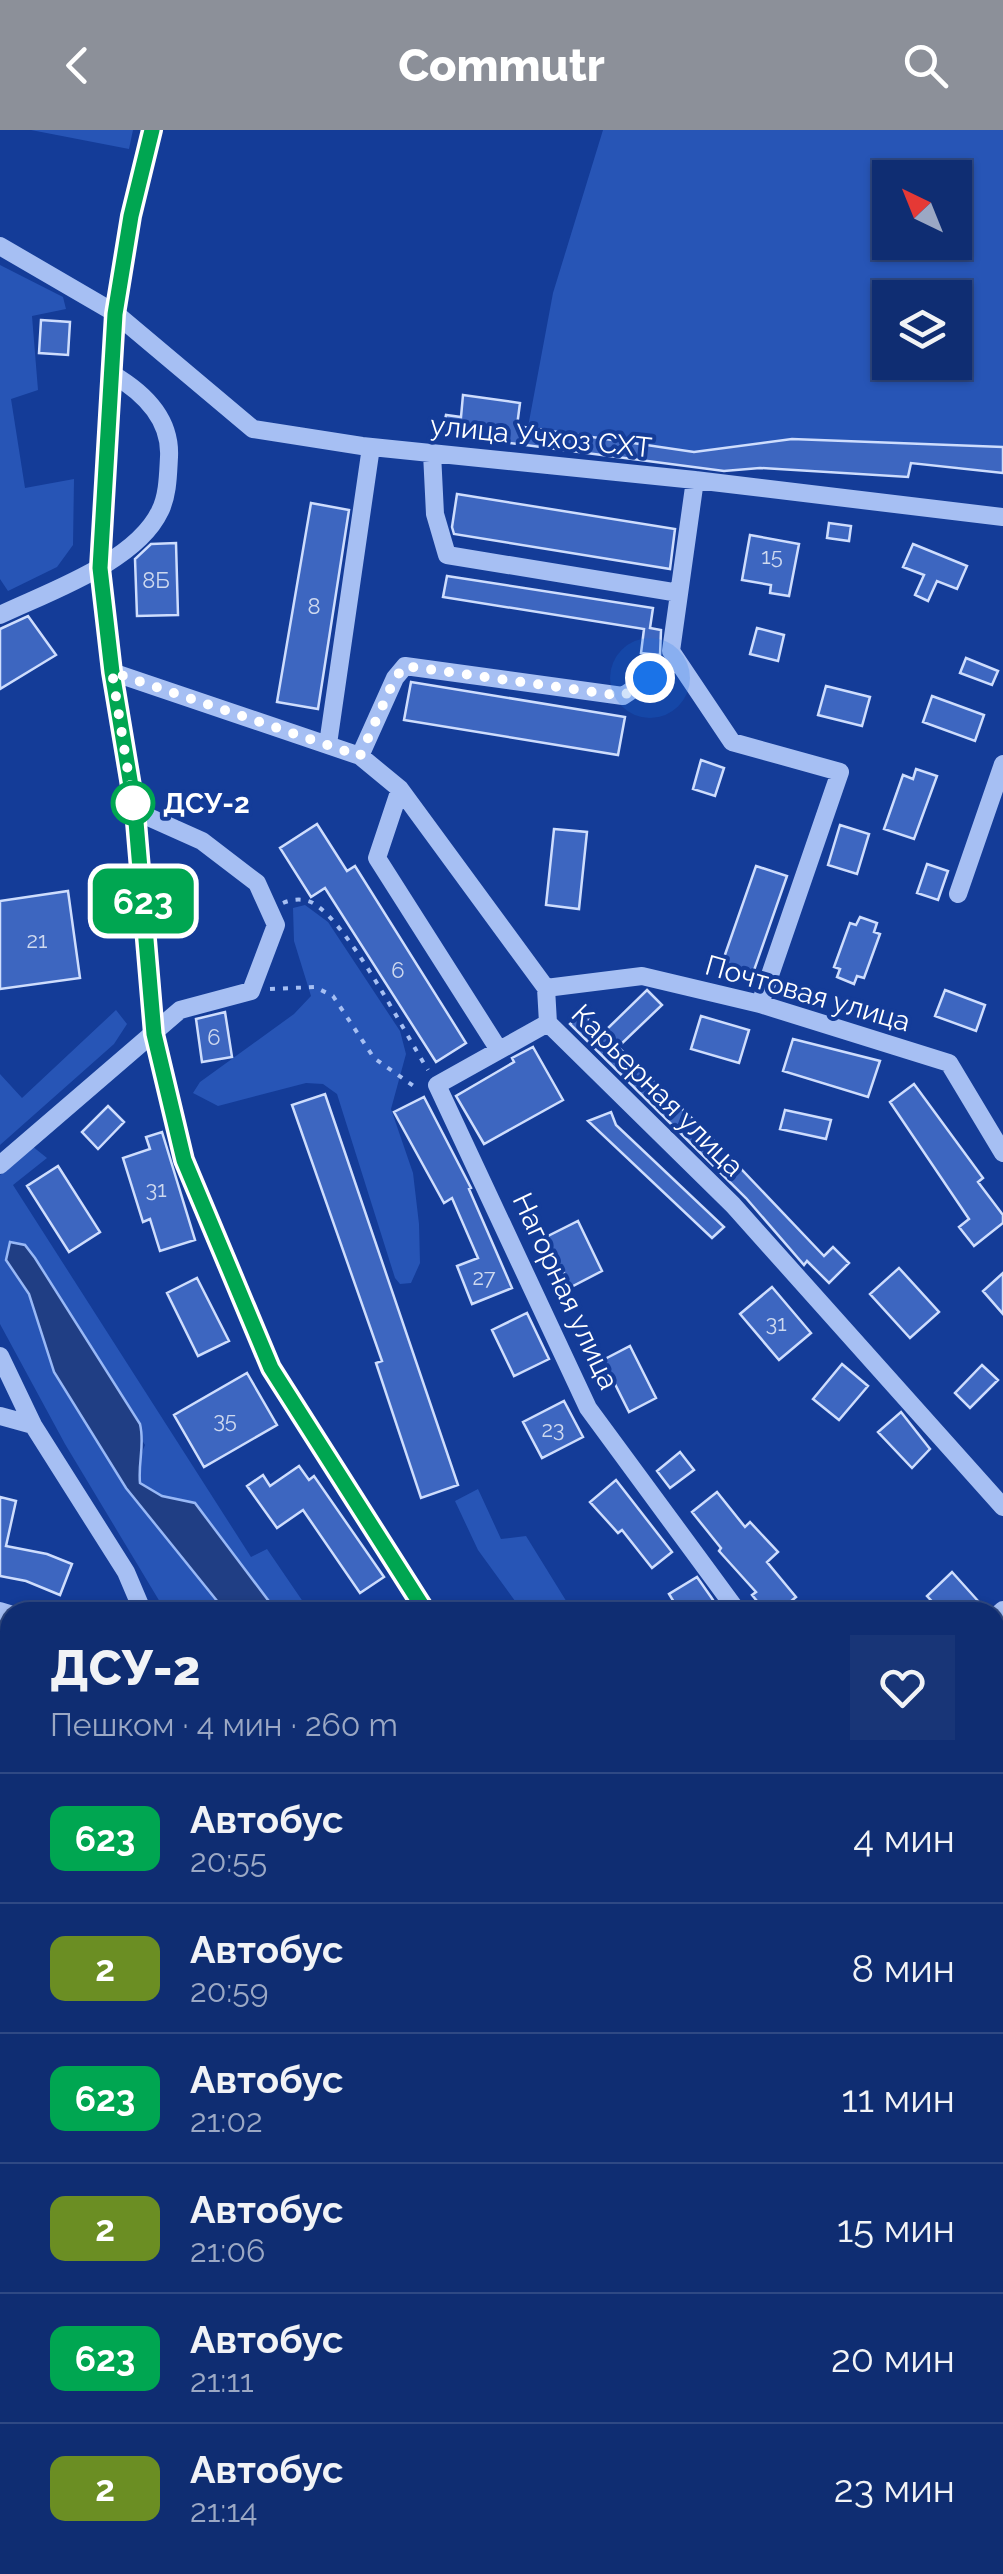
<!DOCTYPE html>
<html lang="ru">
<head>
<meta charset="utf-8">
<style>
  :root { --surface:#0f2d72; --page:#183577; --text:#f1f3f6; --muted:#9ba8c4; --line:#2f4984; --accent:#8c9099 }
  body { margin:0; font-family:Raleway,sans-serif; background:var(--page); color:var(--text); height:100vh; display:flex; flex-direction:column; font-size:38px; white-space:nowrap }
  * { box-sizing:border-box; margin:0 }
  p { font-size:32px; color:var(--muted) }
  .icon { flex:none; width:55px; height:55px; fill:none; stroke:currentColor; stroke-width:2; stroke-linecap:round; stroke-linejoin:round }
  .map { position:relative; flex:1; overflow:hidden }
  .drawer { position:absolute; left:0px; top:1472px; width:1005px; height:972px; display:flex; flex-direction:column; background:var(--surface); border-radius:30px 30px 0 0; box-shadow:0 2px 8px #0004,0 0 0 2px var(--line) }
  .drawer>* { flex:none }
  .badge { padding:0 20px; border-radius:15px; font-size:35px; line-height:65px }
  .needle { width:65px; rotate:317deg }
  .fabs { position:absolute; left:872px; top:30px; display:grid; gap:20px }
  .fabs a { display:grid; place-items:center; width:100px; height:100px; border-radius:0px; background:var(--surface); box-shadow:0 2px 8px #0004,0 0 0 2px var(--line); font-size:50px }
  .you { position:absolute; width:50px; height:50px; margin:-25px; border:8px solid #fff; border-radius:50%; background:#1a73e8; box-shadow:0 0 0 15px #1a73e833 }
  .map>.badge { position:absolute; translate:-50% -50%; box-shadow:0 0 0 5px #fff }
  .round { display:grid; place-items:center; flex:none; width:105px; height:105px; border-radius:0px; background:var(--page) }
  .headline { display:flex; align-items:center; justify-content:space-between; height:170px; padding:0 50px }
  h1 { font-size:48px; font-weight:800; line-height:75px }
  ul { padding:0; list-style:none }
  li { display:flex; align-items:center; gap:30px; height:130px; padding:0 50px; border-top:2px solid var(--line) }
  li div { flex:1 }
  li b { display:block; font-size:38px }
  li em { font-style:normal }
  li .badge { min-width:110px; font-weight:700; text-align:center }
  header { display:flex; justify-content:space-between; align-items:center; height:130px; padding:0 50px; background:var(--accent); color:#fff; font-size:45px; font-weight:800 }
  .map>svg:first-child { display:block }
</style>
</head>
<body>
<header><svg class="icon" aria-label="back" viewBox="0 0 24 24"><path d="M15 5l-7 7 7 7"/></svg>Commutr<svg class="icon" aria-label="search" viewBox="0 0 24 24"><circle cx="10" cy="10" r="6"/><path d="M15 15l6 6"/></svg></header>
<div class="map">
<svg width="1003" height="2444" viewBox="0 0 1003 2444">
  <rect width="100%" height="100%" fill="#143c98"/>
  <path fill="#2755b6" fill-rule="evenodd" d="M31 0H133L129 19Z
    M603 0H1003V317L792 309 694 322 528 297 553 163ZM890 48H955V112H890ZM890 168H955V232H890Z
    M0 135 63 167 66 179 32 186 38 260 11 269 25 358 74 349 73 415 57 437 8 461 0 449Z
    M305 775 328 792 400 901 406 924 391 979 413 1043 419 1094 420 1133 411 1153 400 1154 395 1148 337 964 323 954 306 953 218 976 193 963 200 952 294 884 311 866 294 811 293 778Z
    M116 880 127 894 114 914 0 1015V944L22 968Z
    M32 1016 47 1028 13 1055 251 1427 267 1419 310 1482H277L195 1373 162 1366 140 1353 138 1332 145 1315 25 1115 7 1131 29 1164 54 1242 126 1358 226 1482H166L65 1314 0 1194V1045Z
    M478 1359 501 1409 526 1406 573 1482H523L478 1420 455 1371Z
    M995 1992 1003 1998V2100L1000 2102 995 2099Z
    M995 2299 1003 2306V2414L995 2396Z"/>
  <path fill="#203e84" stroke="#98b8f6" stroke-width="2.5" d="M10 1112 25 1115 35 1128 140 1294C145 1315 138 1331 140 1353L162 1366 195 1373 277 1482H226L126 1358 54 1242 29 1164 6 1130Z"/>
  <path fill="#3d66c0" stroke="#ceddfd" stroke-width="2.5" d="M41 190 70 192 68 225 39 223Z
    M463 265 520 273 517 296 694 322 792 309 1003 317V343L911 333 908 347 760 338 724 341 442 304 446 285 461 287Z
    M457 364 675 399 670 439 454 404 452 397Z
    M311 373 349 380 318 579 277 572Z
    M829 393 851 396 849 411 827 408Z
    M750 405 799 414 789 466 770 463 771 455 742 450Z
    M176 413 178 485 137 486 135 429 151 414Z
    M913 414 967 436 957 459 937 451 928 471 915 465 924 445 903 437Z
    M447 446 653 478 650 498 661 500 660 525 641 523 644 499 443 467Z
    M28 486 56 525 0 559V499Z
    M757 498 784 505 778 531 750 524Z
    M966 528 998 541 992 555 960 543Z
    M411 552 625 587 618 625 404 590Z
    M826 556 870 567 862 596 818 585Z
    M932 566 984 585 975 611 923 592Z
    M701 630 724 638 715 666 693 659Z
    M916 639 937 646 914 709 884 699 903 645 913 649Z
    M317 694 347 741 355 736 466 913 436 932 325 758 311 767 280 718Z
    M840 695 869 704 857 744 828 735Z
    M554 699 587 702 579 779 546 775Z
    M927 734 948 741 938 770 917 763Z
    M756 736 787 746 752 846 721 836Z
    M68 761 80 848 0 859V771Z
    M860 787 877 793 874 802 880 804 864 848 857 846 854 854 837 847 840 839 834 837 850 793 856 795Z
    M647 860 662 875 618 917 703 999 824 1126 833 1117 849 1133 829 1153 807 1131 804 1135 746 1068 570 894 582 882 603 903Z
    M945 860 985 875 976 901 935 886Z
    M225 882 232 927 202 932 196 889Z
    M701 886 749 900 739 933 691 919Z
    M793 909 880 931 868 967 783 941Z
    M533 917 563 970 484 1014 456 966 514 932 512 928Z
    M914 954 983 1048 978 1052 1003 1085V1093L974 1116 959 1097 969 1089 890 972Z
    M325 964 458 1355 421 1368 376 1233 382 1231 292 975Z
    M424 967 471 1058 469 1059 512 1158 472 1174 457 1136 478 1128 452 1068 444 1073 394 982Z
    M108 976 124 992 98 1019 82 1002Z
    M785 980 831 990 826 1009 780 999Z
    M611 982 616 995 724 1097 712 1108 588 991Z
    M162 1002 195 1110 160 1121 150 1089 143 1092 123 1028 150 1019 146 1007Z
    M58 1036 100 1102 69 1122 27 1056Z
    M578 1091 602 1141 571 1157 546 1107Z
    M899 1138 939 1182 910 1208 870 1164Z
    M1003 1143V1184L983 1161Z
    M197 1148 229 1211 198 1226 167 1163Z
    M772 1157 811 1203 779 1230 740 1184Z
    M527 1183 549 1229 514 1246 492 1200Z
    M630 1216 656 1268 629 1282 603 1230Z
    M842 1234 868 1256 839 1290 813 1269Z
    M982 1235 998 1250 970 1278 955 1263Z
    M247 1243 277 1295 204 1337 174 1285Z
    M564 1271 583 1307 542 1328 523 1292Z
    M901 1282 930 1319 912 1338 878 1302Z
    M680 1322 694 1340 670 1358 657 1341Z
    M299 1336 309 1350 314 1346 384 1447 360 1463 303 1380 277 1398 247 1356 263 1345 270 1356Z
    M616 1350 672 1422 652 1438 622 1400 618 1403 590 1372Z
    M717 1362 745 1397 750 1392 778 1422 767 1432 796 1467 778 1482H766L752 1465 756 1462 719 1421 721 1418 692 1382Z
    M0 1367 16 1371 6 1416 47 1424 72 1434 60 1465 26 1451 0 1446Z
    M952 1442 979 1472 967 1482H942L927 1466Z
    M697 1447 711 1467 721 1482H680L669 1464Z"/>
  <g fill="none" stroke-linecap="round" stroke-linejoin="round">
    <path stroke="#a6bff3" stroke-width="4" stroke-dasharray="5 8" stroke-linecap="butt" d="M283 773C292 769 304 768 313 773 349 794 403 900 428 940
      M270 859 315 857 333 866 374 928 415 957H420
      M995 2203 1003 2210"/>
    <path stroke="#a6bff3" stroke-width="18" d="M152 0 131 86 115 183 100 437 112 542 135 681 155 904 184 1030 271 1238 426 1482
      M0 116 115 183 253 299 362 316 695 350 1003 387
      M432 323 435 384 447 425 679 463
      M695 350 671 521 732 612 840 642 760 874
      M0 485C48 462 136 432 160 381 168 365 168 344 169 327 171 289 143 262 112 244
      M112 542 360 626 400 659 546 858 548 893 733 1075 1003 1377
      M328 614 371 317
      M360 626 395 548 405 536 623 566 677 530
      M400 659 377 728 499 920
      M958 764 1003 634
      M546 858 642 846 760 874 949 933 1003 1023
      M548 893 437 955 588 1278 738 1482
      M0 1035 180 880 251 861 276 795 257 753 202 711 135 681
      M0 1226 33 1295 126 1442 143 1482
      M0 1286 33 1295
      M0 1481 10 1484
      M995 1487 1003 1480
      M0 1693 10 1695
      M995 1844 1003 1855
      M0 1846 10 1848
      M0 2000 10 2002
      M995 2130 1003 2136
      M0 2216 10 2218
      M18 2444 20 2435
      M278 2444 280 2435
      M537 2444 539 2435
      M775 2444 777 2435"/>
  </g>
  <g fill="none" stroke-linecap="round" stroke-linejoin="round">
    <defs>
      <path id="line" d="M152 0 131 86 115 184 100 438 112 542 135 680 154 904 184 1030 271 1238 426 1482"/>
    </defs>
    <use href="#line" stroke="#fff" stroke-width="22"/>
    <use href="#line" stroke="#00a651" stroke-width="15"/>
    <path stroke="#fff" stroke-width="10" stroke-dasharray="0 18" d="M133 673 112 542 360 626 395 548 405 536 623 566 650 548"/>
  </g>
  <circle fill="#fff" stroke="#00a651" stroke-width="5" cx="133" cy="673" r="20"/>
  <g text-anchor="middle" stroke-width="8" stroke-linejoin="round" paint-order="stroke">
    <g font-size="22" fill="#ced9ef">
      <text x="772" y="434">15</text>
      <text x="156" y="458">8Б</text>
      <text x="314" y="484">8</text>
      <text x="37" y="818">21</text>
      <text x="398" y="848">6</text>
      <text x="214" y="915">6</text>
      <text x="156" y="1067">31</text>
      <text x="484" y="1155">27</text>
      <text x="776" y="1201">31</text>
      <text x="225" y="1298">35</text>
      <text x="553" y="1307">23</text>
    </g>
    <g font-size="28" fill="#fff" stroke="#143c98">
      <text transform="translate(541 306) rotate(6)" y="10">улица Учхоз СХТ</text>
      <text transform="translate(808 863) rotate(16)" y="10">Почтовая улица</text>
      <text transform="translate(658 960) rotate(45)" y="10">Карьерная улица</text>
      <text transform="translate(566 1161) rotate(65)" y="10">Нагорная улица</text>
    </g>
    <g font-size="28" font-weight="bold" fill="#fff" stroke="#143c98" text-anchor="start">
      <text x="163" y="683">ДСУ-2</text>
    </g>
  </g>
</svg>
<div class="fabs">
<a><svg class="needle" viewBox="-14 -14 28 28"><path d="M0-13l5 13h-10z" fill="#e53935"/><path d="M0 13l5-13h-10z" fill="#9ba8c4"/></svg></a>
<a><svg class="icon" aria-label="layers" viewBox="0 0 24 24"><path d="M12 4l9 5-9 5-9-5zM3 14l9 5 9-5"/></svg></a>
</div>
<div class="you" style="left:650px;top:548px"></div>
<b class="badge" style="left:143px;top:771px;background:#00a651;color:#fff">623</b>
<section class="drawer">
<div class="headline"><div><h1>ДСУ-2</h1><p>Пешком · 4 мин · 260 m</p></div><a class="round"><svg class="icon" aria-label="heart" viewBox="0 0 24 24"><path d="M12 20l-8-8c-3-5 5-10 8-4 3-6 11-1 8 4z"/></svg></a></div>
<ul>
<li><span class="badge" style="background:#00a651;color:#fff">623</span><div><b>Автобус</b><p>20:55</p></div><em>4 мин</em></li>
<li><span class="badge" style="background:#6b8e23;color:#fff">2</span><div><b>Автобус</b><p>20:59</p></div><em>8 мин</em></li>
<li><span class="badge" style="background:#00a651;color:#fff">623</span><div><b>Автобус</b><p>21:02</p></div><em>11 мин</em></li>
<li><span class="badge" style="background:#6b8e23;color:#fff">2</span><div><b>Автобус</b><p>21:06</p></div><em>15 мин</em></li>
<li><span class="badge" style="background:#00a651;color:#fff">623</span><div><b>Автобус</b><p>21:11</p></div><em>20 мин</em></li>
<li><span class="badge" style="background:#6b8e23;color:#fff">2</span><div><b>Автобус</b><p>21:14</p></div><em>23 мин</em></li>
</ul>
</section>
</div>
</body>
</html>
